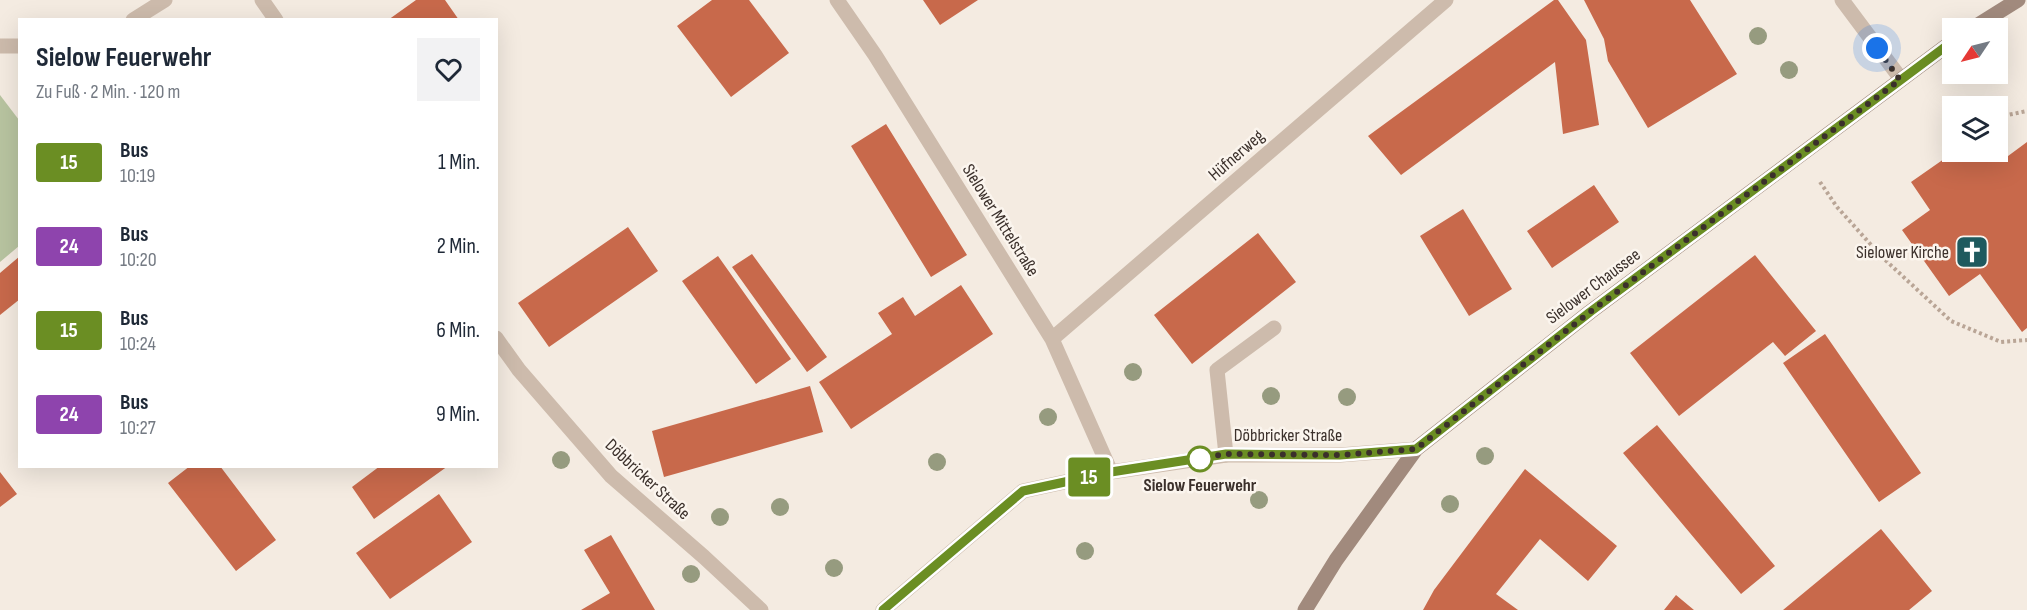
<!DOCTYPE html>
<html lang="de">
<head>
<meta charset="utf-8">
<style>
  :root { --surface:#fff; --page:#f2f2f3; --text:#1f2937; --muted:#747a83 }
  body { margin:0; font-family:"Sofia Sans Condensed",sans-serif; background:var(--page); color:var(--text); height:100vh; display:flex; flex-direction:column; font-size:22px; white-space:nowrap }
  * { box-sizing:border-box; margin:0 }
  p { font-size:20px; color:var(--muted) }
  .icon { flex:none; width:33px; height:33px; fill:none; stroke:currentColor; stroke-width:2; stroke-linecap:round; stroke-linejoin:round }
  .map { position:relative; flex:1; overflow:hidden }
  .side { position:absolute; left:18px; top:18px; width:480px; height:450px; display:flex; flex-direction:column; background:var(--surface); border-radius:0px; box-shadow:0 6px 24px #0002 }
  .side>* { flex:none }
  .badge { padding:0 12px; border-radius:4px; font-size:21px; line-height:39px }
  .needle { width:39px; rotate:235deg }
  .buttons { position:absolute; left:1942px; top:18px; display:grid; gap:12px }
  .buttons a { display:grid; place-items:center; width:66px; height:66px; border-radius:0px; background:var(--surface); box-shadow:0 6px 24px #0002; font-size:30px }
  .you { position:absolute; width:30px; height:30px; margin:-15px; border:4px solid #fff; border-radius:50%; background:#1a73e8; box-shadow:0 0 0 9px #1a73e833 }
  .map>.badge { position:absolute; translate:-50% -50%; box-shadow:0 0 0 3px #fff }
  .round { display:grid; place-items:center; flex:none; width:63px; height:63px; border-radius:0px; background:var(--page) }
  .head { display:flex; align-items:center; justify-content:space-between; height:102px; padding:0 18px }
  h1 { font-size:28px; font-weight:700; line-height:45px }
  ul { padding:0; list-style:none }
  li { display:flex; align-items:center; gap:18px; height:84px; padding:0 18px }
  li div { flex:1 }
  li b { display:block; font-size:22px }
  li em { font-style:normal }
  li .badge { min-width:66px; font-weight:700; text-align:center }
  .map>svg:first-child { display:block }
</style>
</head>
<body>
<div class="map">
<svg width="2027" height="610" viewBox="0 0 2027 610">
  <rect width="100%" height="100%" fill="#f4ebe1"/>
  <path fill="#b8c4a0" d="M0 95 19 120V246L0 262Z"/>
  <path fill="#c8694b" d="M416 0H445L459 20H388Z
    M712 0H749L789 53 731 97 677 26Z
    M923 0H978L940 25Z
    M1554 0H1558L1586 40 1599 125 1563 134 1555 62 1401 175 1368 136Z
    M1584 0H1690L1737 74 1648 128 1608 61 1604 39Z
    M886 124 967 255 931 277 851 146Z
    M2027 142V328L2022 332 1980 274 1949 296 1902 230 1930 210 1911 182 1954 152H1999L2004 159Z
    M1594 185 1619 222 1552 268 1527 231Z
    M1463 209 1512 289 1469 316 1420 236Z
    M628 227 658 271 549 347 518 303Z
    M1258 233 1296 282 1192 364 1154 315Z
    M752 254 827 357 807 372 732 267Z
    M1755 255 1816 331 1785 356 1773 342 1679 416 1630 353Z
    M20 256V299L0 315V273Z
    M718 256 791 359 756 384 682 281Z
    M961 285 993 334 851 429 819 382 892 334 878 313 903 297 915 316Z
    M1825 334 1921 473 1879 502 1783 363Z
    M810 386 823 432 664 477 652 431Z
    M1657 425 1775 566 1741 594 1623 453Z
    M190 466H220L276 540 236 571 168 483Z
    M380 466H448L374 519 352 487Z
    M1525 469 1617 546 1588 581 1540 539 1496 594 1518 610H1423L1434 590Z
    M0 472 17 494 0 507Z
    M439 494 472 542 390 599 356 553Z
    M1881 529 1932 591 1909 610H1783Z
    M611 535 655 610H581L610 593 584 550Z
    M1676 595 1694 610H1664Z"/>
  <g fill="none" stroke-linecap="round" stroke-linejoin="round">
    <path stroke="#b9a596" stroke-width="4" stroke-dasharray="3 3" stroke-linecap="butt" d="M1998 117 2027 111
      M1820 182 1837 207 1882 257 1951 321 2001 342 2027 340"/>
    <path stroke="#cdbbac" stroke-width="15" d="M1842 0 1901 79
      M133 20 165 0
      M0 46H20
      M1226 455 1217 370 1274 328"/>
    <path stroke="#cdbbac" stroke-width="15" d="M262 0 276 20
      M837 0 875 55 1052 339 1111 472
      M496 338 519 370 611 476 704 557 761 610
      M1052 339 1446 0
      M883 610 1023 491 1111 472 1226 455H1340L1416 449"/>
    <path stroke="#a18a7d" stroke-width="15" d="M1973 28 2018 0
      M1305 610 1336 560 1416 449 1590 312 1953 41"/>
  </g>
  <g fill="#969b7f">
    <circle cx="1758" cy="36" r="9"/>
    <circle cx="1789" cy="70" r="9"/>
    <circle cx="1133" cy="372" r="9"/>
    <circle cx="1271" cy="396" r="9"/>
    <circle cx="1347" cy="397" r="9"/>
    <circle cx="1048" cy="417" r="9"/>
    <circle cx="1485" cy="456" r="9"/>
    <circle cx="561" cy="460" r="9"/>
    <circle cx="937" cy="462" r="9"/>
    <circle cx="1259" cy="500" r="9"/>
    <circle cx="1450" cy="504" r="9"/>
    <circle cx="780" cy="507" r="9"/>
    <circle cx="720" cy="517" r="9"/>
    <circle cx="1085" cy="551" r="9"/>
    <circle cx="834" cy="568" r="9"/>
    <circle cx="691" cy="574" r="9"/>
  </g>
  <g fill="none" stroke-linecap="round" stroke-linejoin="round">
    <defs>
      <path id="line" d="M883 610 1023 491 1111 472 1226 454 1340 455 1416 449 1590 312 1953 41"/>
    </defs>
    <use href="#line" stroke="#fff" stroke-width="14"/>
    <use href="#line" stroke="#6b8e23" stroke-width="9"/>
    <path stroke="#3b302b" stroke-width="6" stroke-dasharray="0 10.8" d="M1200 459H1193L1226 454 1340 455 1416 449 1590 312 1900 80 1877 48"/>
  </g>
  <defs>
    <symbol id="church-square" viewBox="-11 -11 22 22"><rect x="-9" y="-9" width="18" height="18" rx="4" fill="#1f5a5e" stroke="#fbf5ee"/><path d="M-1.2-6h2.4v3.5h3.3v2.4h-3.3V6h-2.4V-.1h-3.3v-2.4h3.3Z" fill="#fff"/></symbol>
  </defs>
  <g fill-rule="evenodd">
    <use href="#church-square" x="1953" y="233" width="38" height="38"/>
  </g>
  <circle fill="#fff" stroke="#6b8e23" stroke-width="3" cx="1200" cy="459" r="12"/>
  <g text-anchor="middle" stroke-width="5" stroke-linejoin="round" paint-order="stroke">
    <g font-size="18" fill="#3b302b" stroke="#fbf5ee">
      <text transform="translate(1236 155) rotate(-41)" y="6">Hüfnerweg</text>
      <text transform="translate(1001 220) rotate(58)" y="6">Sielower Mittelstraße</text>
      <text transform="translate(1593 286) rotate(-37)" y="6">Sielower Chaussee</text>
      <text x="1288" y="441">Döbbricker Straße</text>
      <text transform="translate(648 479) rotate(43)" y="6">Döbbricker Straße</text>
    </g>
    <g font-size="18" fill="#3b302b" stroke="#fbf5ee" text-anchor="end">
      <text x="1949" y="258">Sielower Kirche</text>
    </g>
    <g font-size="18" font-weight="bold" fill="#3b302b" stroke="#fbf5ee">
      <text x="1200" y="491">Sielow Feuerwehr</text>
    </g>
  </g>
</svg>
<div class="buttons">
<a><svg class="needle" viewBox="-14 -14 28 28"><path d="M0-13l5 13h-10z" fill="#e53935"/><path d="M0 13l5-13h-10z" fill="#747a83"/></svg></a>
<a><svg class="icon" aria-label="layers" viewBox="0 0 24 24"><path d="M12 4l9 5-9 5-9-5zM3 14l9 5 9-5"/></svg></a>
</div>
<div class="you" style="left:1877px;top:48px"></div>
<b class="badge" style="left:1089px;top:477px;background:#6b8e23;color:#fff">15</b>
<section class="side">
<div class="head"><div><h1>Sielow Feuerwehr</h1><p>Zu Fuß · 2 Min. · 120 m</p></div><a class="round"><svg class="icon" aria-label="heart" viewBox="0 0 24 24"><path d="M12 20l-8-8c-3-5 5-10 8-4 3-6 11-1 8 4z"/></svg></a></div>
<ul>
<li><span class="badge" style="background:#6b8e23;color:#fff">15</span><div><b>Bus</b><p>10:19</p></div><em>1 Min.</em></li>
<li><span class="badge" style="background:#8e44ad;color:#fff">24</span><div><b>Bus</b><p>10:20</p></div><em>2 Min.</em></li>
<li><span class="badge" style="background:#6b8e23;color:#fff">15</span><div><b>Bus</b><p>10:24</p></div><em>6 Min.</em></li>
<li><span class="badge" style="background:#8e44ad;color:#fff">24</span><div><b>Bus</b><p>10:27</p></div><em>9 Min.</em></li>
</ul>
</section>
</div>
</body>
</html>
